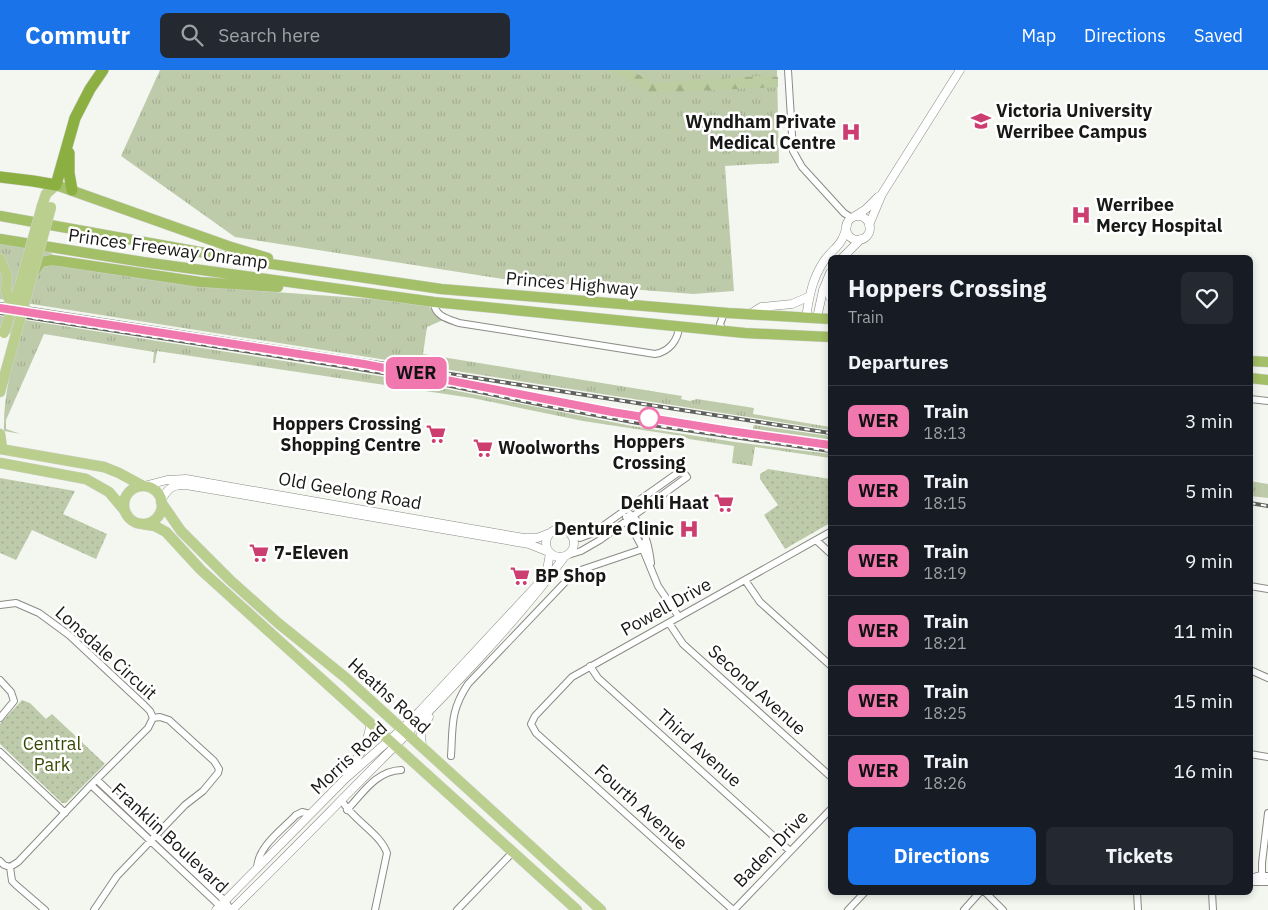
<!DOCTYPE html>
<html lang="en">
<head>
<meta charset="utf-8">
<style>
  :root { --surface:#171b24; --page:#242831; --text:#f1f3f6; --muted:#9ea1a6; --line:#363941; --accent:#1a73e8 }
  body { margin:0; font-family:"IBM Plex Sans",sans-serif; background:var(--page); color:var(--text); height:100vh; display:flex; flex-direction:column; font-size:19px; white-space:nowrap }
  * { box-sizing:border-box; margin:0 }
  p { font-size:16px; color:var(--muted) }
  .icon { flex:none; width:28px; height:28px; fill:none; stroke:currentColor; stroke-width:2; stroke-linecap:round; stroke-linejoin:round }
  .map { position:relative; flex:1; overflow:hidden }
  .sheet { position:absolute; left:828px; top:185px; width:425px; height:640px; display:flex; flex-direction:column; background:var(--surface); border-radius:8px; box-shadow:0 2px 8px #0003 }
  .sheet>* { flex:none }
  .badge { padding:0 10px; border-radius:8px; font-size:18px; line-height:32px }
  .map>.badge { position:absolute; translate:-50% -50%; box-shadow:0 0 0 2px #fff }
  h2 { padding:0 20px; font-size:19px; line-height:45px }
  .round { display:grid; place-items:center; flex:none; width:52px; height:52px; border-radius:8px; background:var(--page) }
  .overview { display:flex; align-items:center; justify-content:space-between; height:85px; padding:0 20px }
  h1 { font-size:24px; font-weight:700; line-height:38px }
  .cta { display:flex; gap:10px; margin-top:auto; padding:10px 20px }
  .cta a { flex:1; height:58px; border-radius:8px; background:var(--accent); color:#fff; font-size:20px; font-weight:700; line-height:58px; text-align:center }
  .cta a+a { background:var(--page); color:var(--text) }
  ul { padding:0; list-style:none }
  li { display:flex; align-items:center; gap:15px; height:70px; padding:0 20px; border-top:1px solid var(--line) }
  li div { flex:1 }
  li b { display:block; font-size:19px }
  li em { font-style:normal }
  li .badge { min-width:55px; font-weight:700; text-align:center }
  header { display:flex; align-items:center; gap:30px; box-sizing:border-box; height:70px; padding:0 25px; background:var(--accent); color:#fff }
  header strong { font-size:24px }
  nav { display:flex; gap:28px; margin-inline-start:auto; font-size:18px }
  .search { width:350px; height:45px; background:var(--page); display:flex; align-items:center; gap:12px; box-sizing:border-box; padding:0 18px; border-radius:8px; color:var(--muted); font-size:19px }
  .map>svg:first-child { display:block }
</style>
</head>
<body>
<header>
<strong>Commutr</strong>
<div class="search"><svg class="icon" aria-label="search" viewBox="0 0 24 24"><circle cx="10" cy="10" r="6"/><path d="M15 15l6 6"/></svg>Search here</div>
<nav><a>Map</a><a>Directions</a><a>Saved</a></nav>
</header>
<div class="map">
<svg width="1268" height="840" viewBox="0 0 1268 840">
  <defs>
    <pattern id="grass-tufts" width="24" height="20" patternUnits="userSpaceOnUse" patternTransform="scale(1.25)"><rect width="24" height="20" fill="#becbab"/><path d="M3 7l-1-3M5 7V3M7 7l1-3M15 17l-1-3M17 17v-4M19 17l1-3" fill="none" stroke="#a3ae92"/></pattern>
    <pattern id="forest-firs" width="22" height="20" patternUnits="userSpaceOnUse" patternTransform="scale(1.25)"><rect width="22" height="20" fill="#bccda1"/><path d="M5 1l3.5 6h-7zM16 11l3.5 6h-7z" fill="#a1af8a"/></pattern>
    <pattern id="park-dots" width="8" height="8" patternUnits="userSpaceOnUse" patternTransform="scale(1.25)"><rect width="8" height="8" fill="#becbab"/><path d="M2 2h.1M6 6h.1" fill="none" stroke="#a3ae92" stroke-width="1.8" stroke-linecap="round"/></pattern>
  </defs>
  <rect width="100%" height="100%" fill="#f4f7f0"/>
  <path fill="url(#grass-tufts)" d="M160 0H777L779 93 725 96 734 221 693 224 503 209 235 167 121 86Z
    M0 172 48 180 53 185 51 194 261 221 388 230 426 234 443 250 427 257 423 284 682 326 681 329 690 331 697 329 754 338 753 344 830 357V360L0 229Z
    M0 246 392 308 632 356 735 372 830 384V388L755 377 752 396 732 393 734 376 689 369 682 366 583 351 472 328 157 281 155 293H153L154 282 44 264 6 350V359L21 364 4 361C3 330 11 296 20 266L22 265 0 262Z
    M754 355 830 366V373L752 362Z
    M1250 411 1268 414V428L1250 426Z"/>
  <path fill="url(#forest-firs)" d="M609 0H630L653 13 762 6 778 7V17L650 23Z"/>
  <path fill="url(#park-dots)" d="M768 399 830 409V453L785 479 764 445 778 435 760 409V404Z
    M0 408 75 421 63 444 107 464 96 489 32 460 16 490 0 483Z
    M22 630 30 633 46 649 52 644 105 694 66 733H62L0 674V654Z"/>
  <g fill="none" stroke-linecap="round" stroke-linejoin="round">
    <defs>
      <path id="minor" d="M788 0 793 81 802 97 844 143 852 148
        M434 232C434 246 448 249 459 253L655 284C669 282 678 270 679 257
        M723 261 720 254 723 246
        M1250 329 1268 331
        M630 444C644 454 649 476 651 493
        M626 447 642 477 658 516 679 547
        M816 470 830 483
        M568 485 581 481 600 470 687 407 684 403 679 402 593 463 580 468 571 465
        M745 510 760 532 830 595
        M1250 516 1268 519
        M0 535 16 533 39 543 69 565 144 635 150 641 153 648 148 658 91 715 18 792 10 797 4 795 0 791
        M669 553 683 574 830 706
        M590 596 598 608 790 781
        M1250 600 1268 608
        M0 610 11 622 14 631 0 648
        M0 682 65 743
        M1250 684 1268 687
        M451 686C453 656 450 641 468 614L571 506 578 501 640 480 646 470
        M97 710 225 831 231 840
        M91 715 220 836 230 840
        M342 731C353 750 380 763 387 783L375 840
        M347 740C363 723 376 701 401 700
        M10 797 12 811 16 815 45 840
        M257 798C258 776 282 760 296 745L302 742 310 744
        M1250 808 1261 805 1268 806
        M1250 812H1268
        M1262 812V793L1268 743
        M985 822 1003 840
        M1137 822 1138 840
        M1212 822 1213 840
        M94 840 117 806 185 735 203 721 218 703 219 699 214 691 169 650 160 647 153 648
        M457 840 513 782
        M733 840 536 663 531 654 535 646 572 607 830 462
        M734 840 830 740
        M848 840 865 822
        M964 840 980 822"/>
      <path id="tertiary" d="M855 146 866 139 878 127
        M846 158a12 12 0 1 1 24 0a12 12 0 1 1-24 0Z
        M869 155 882 124 960 0
        M842 188 861 169
        M829 207 830 227
        M750 244 761 237 792 234 808 227
        M806 248C809 227 812 209 824 191 835 176 842 177 847 155
        M817 248 823 220 830 203
        M144 416 167 410 186 409 524 468H537L550 463
        M161 431C167 419 172 414 186 415L529 474 549 482
        M546 473a14 14 0 1 1 28 0a14 14 0 1 1-28 0Z
        M422 677 421 663 429 647
        M347 703C357 688 370 672 370 653
        M216 840 346 708 402 659 419 642 539 513 547 500 550 483
        M232 840C286 787 339 732 393 678 453 617 514 555 565 486"/>
      <path id="primary" d="M42 136 46 124 56 115
        M0 189 7 205 6 221
        M0 322 16 264
        M0 364 2 379
        M0 379 104 397 119 403 143 416
        M0 393 86 409 109 422 125 441
        M124 435a19 19 0 1 1 38 0a19 19 0 1 1-38 0Z
        M161 432 181 461 230 510 278 553 346 608 601 840
        M142 454 155 456 166 462 201 500 577 840"/>
      <path id="trunk" d="M56 115 228 176 268 188
        M0 146 244 190 441 219 728 243 830 249
        M0 169 143 192 434 232 745 263 830 267
        M35 201 41 192 52 190 200 212 278 217
        M1250 291 1268 292
        M1250 308 1268 310"/>
      <path id="motorway" d="M69 83V103L72 120
        M0 107 33 111 56 115 75 48 90 19 103 0"/>
    </defs>
    <use href="#minor" stroke="#898c85" stroke-width="8"/>
    <use href="#tertiary" stroke="#898c85" stroke-width="9"/>
    <use href="#primary" stroke="#d1d1d0" stroke-width="11"/>
    <use href="#trunk" stroke="#d1d1d0" stroke-width="11"/>
    <use href="#motorway" stroke="#d1d1d0" stroke-width="12"/>
    <use href="#minor" stroke="#fff" stroke-width="6"/>
    <use href="#tertiary" stroke="#fff" stroke-width="8"/>
    <use href="#primary" stroke="#bacf8d" stroke-width="10"/>
    <use href="#trunk" stroke="#a3bf67" stroke-width="10"/>
    <use href="#motorway" stroke="#8caf41" stroke-width="11"/>
    <defs>
      <path id="rail" d="M0 234 830 363
        M0 243 341 296 407 307 552 337 638 353 830 381
        M1250 433 1268 436"/>
    </defs>
    <use href="#rail" stroke="#5f615d" stroke-width="4"/>
    <use href="#rail" stroke="#fff" stroke-width="2" stroke-dasharray="5.5" stroke-linecap="butt"/>
    <defs>
      <path id="primary-bridge" d="M6 221 12 237
        M4 263 20 215 42 136
        M16 264 51 137"/>
    </defs>
    <use href="#primary-bridge" stroke="#d1d1d0" stroke-width="11" stroke-linecap="butt"/>
    <use href="#primary-bridge" stroke="#bacf8d" stroke-width="10"/>
  </g>
  <g fill="none" stroke-linecap="round" stroke-linejoin="round">
    <defs>
      <path id="line" d="M0 238 364 294 612 342 730 361 830 375"/>
    </defs>
    <use href="#line" stroke="#fff" stroke-width="11"/>
    <use href="#line" stroke="#f178af" stroke-width="8"/>
  </g>
  <defs>
    <symbol id="university-bare" viewBox="-9 -9 18 18"><path d="M0-5L7-2L0 1L-7-2ZM-4 1L0 2.5L4 1V4Q0 6-4 4Z" fill="#cb3e6f" stroke="#fff" stroke-width="2.5" paint-order="stroke"/></symbol>
    <symbol id="hospital-bare" viewBox="-9 -9 18 18"><path d="M-5-5h3v3.5h4V-5h3V5h-3V1.5h-4V5h-3Z" fill="#cb3e6f" stroke="#fff" stroke-width="2.5" paint-order="stroke"/></symbol>
    <symbol id="supermarket-bare" viewBox="-9 -9 18 18"><path d="M-6-5.5h2.5l.6 2H6L4.5 2H-2.5L-4.4-4H-6ZM-1.5 3.2a1.3 1.3 0 1 0 .1 0ZM3 3.2a1.3 1.3 0 1 0 .1 0Z" fill="#cb3e6f" stroke="#fff" stroke-width="2.5" paint-order="stroke"/></symbol>
  </defs>
  <g fill-rule="evenodd">
    <use href="#university-bare" x="967" y="37" width="28" height="28"/>
    <use href="#hospital-bare" x="837" y="48" width="28" height="28"/>
    <use href="#hospital-bare" x="1067" y="131" width="28" height="28"/>
    <use href="#supermarket-bare" x="422" y="350" width="28" height="28"/>
    <use href="#supermarket-bare" x="469" y="364" width="28" height="28"/>
    <use href="#supermarket-bare" x="710" y="419" width="28" height="28"/>
    <use href="#hospital-bare" x="675" y="445" width="28" height="28"/>
    <use href="#supermarket-bare" x="245" y="469" width="28" height="28"/>
    <use href="#supermarket-bare" x="506" y="492" width="28" height="28"/>
  </g>
  <circle fill="#fff" stroke="#f178af" stroke-width="2.5" cx="649" cy="348" r="10"/>
  <g text-anchor="middle" stroke-width="5" stroke-linejoin="round" paint-order="stroke">
    <g font-size="18" font-weight="bold" fill="#181916" stroke="#fff" text-anchor="start">
      <text x="996" y="47">Victoria University<tspan x="996" dy="21">Werribee Campus</tspan></text>
      <text x="836" y="58" text-anchor="end">Wyndham Private<tspan x="836" dy="21">Medical Centre</tspan></text>
      <text x="1096" y="141">Werribee<tspan x="1096" dy="21">Mercy Hospital</tspan></text>
      <text x="421" y="360" text-anchor="end">Hoppers Crossing<tspan x="421" dy="21">Shopping Centre</tspan></text>
      <text x="498" y="384">Woolworths</text>
      <text x="709" y="439" text-anchor="end">Dehli Haat</text>
      <text x="674" y="465" text-anchor="end">Denture Clinic</text>
      <text x="274" y="489">7-Eleven</text>
      <text x="535" y="512">BP Shop</text>
    </g>
    <g font-size="18" fill="#181916" stroke="#fff">
      <text transform="translate(168 179) rotate(8)" y="6">Princes Freeway Onramp</text>
      <text transform="translate(572 214) rotate(5)" y="6">Princes Highway</text>
      <text transform="translate(350 421) rotate(10)" y="6">Old Geelong Road</text>
      <text transform="translate(666 537) rotate(-29)" y="6">Powell Drive</text>
      <text transform="translate(106 583) rotate(42)" y="6">Lonsdale Circuit</text>
      <text transform="translate(757 620) rotate(42)" y="6">Second Avenue</text>
      <text transform="translate(389 626) rotate(42)" y="6">Heaths Road</text>
      <text transform="translate(699 678) rotate(42)" y="6">Third Avenue</text>
      <text transform="translate(349 688) rotate(-43)" y="6">Morris Road</text>
      <text transform="translate(641 737) rotate(42)" y="6">Fourth Avenue</text>
      <text transform="translate(170 768) rotate(43)" y="6">Franklin Boulevard</text>
      <text transform="translate(771 779) rotate(-46)" y="6">Baden Drive</text>
    </g>
    <g font-size="18" font-weight="bold" fill="#181916" stroke="#fff">
      <text x="649" y="378">Hoppers<tspan x="649" dy="21">Crossing</tspan></text>
    </g>
    <g font-size="18" fill="#364903" stroke="#fff">
      <text x="52" y="680">Central<tspan x="52" dy="21">Park</tspan></text>
    </g>
  </g>
</svg>
<b class="badge" style="left:416px;top:303px;background:#f178af;color:#111">WER</b>
<section class="sheet">
<div class="overview"><div><h1>Hoppers Crossing</h1><p>Train</p></div><a class="round"><svg class="icon" aria-label="heart" viewBox="0 0 24 24"><path d="M12 20l-8-8c-3-5 5-10 8-4 3-6 11-1 8 4z"/></svg></a></div>
<h2>Departures</h2>
<ul>
<li><span class="badge" style="background:#f178af;color:#111">WER</span><div><b>Train</b><p>18:13</p></div><em>3 min</em></li>
<li><span class="badge" style="background:#f178af;color:#111">WER</span><div><b>Train</b><p>18:15</p></div><em>5 min</em></li>
<li><span class="badge" style="background:#f178af;color:#111">WER</span><div><b>Train</b><p>18:19</p></div><em>9 min</em></li>
<li><span class="badge" style="background:#f178af;color:#111">WER</span><div><b>Train</b><p>18:21</p></div><em>11 min</em></li>
<li><span class="badge" style="background:#f178af;color:#111">WER</span><div><b>Train</b><p>18:25</p></div><em>15 min</em></li>
<li><span class="badge" style="background:#f178af;color:#111">WER</span><div><b>Train</b><p>18:26</p></div><em>16 min</em></li>
</ul>
<div class="cta"><a>Directions</a><a>Tickets</a></div>
</section>
</div>
</body>
</html>
